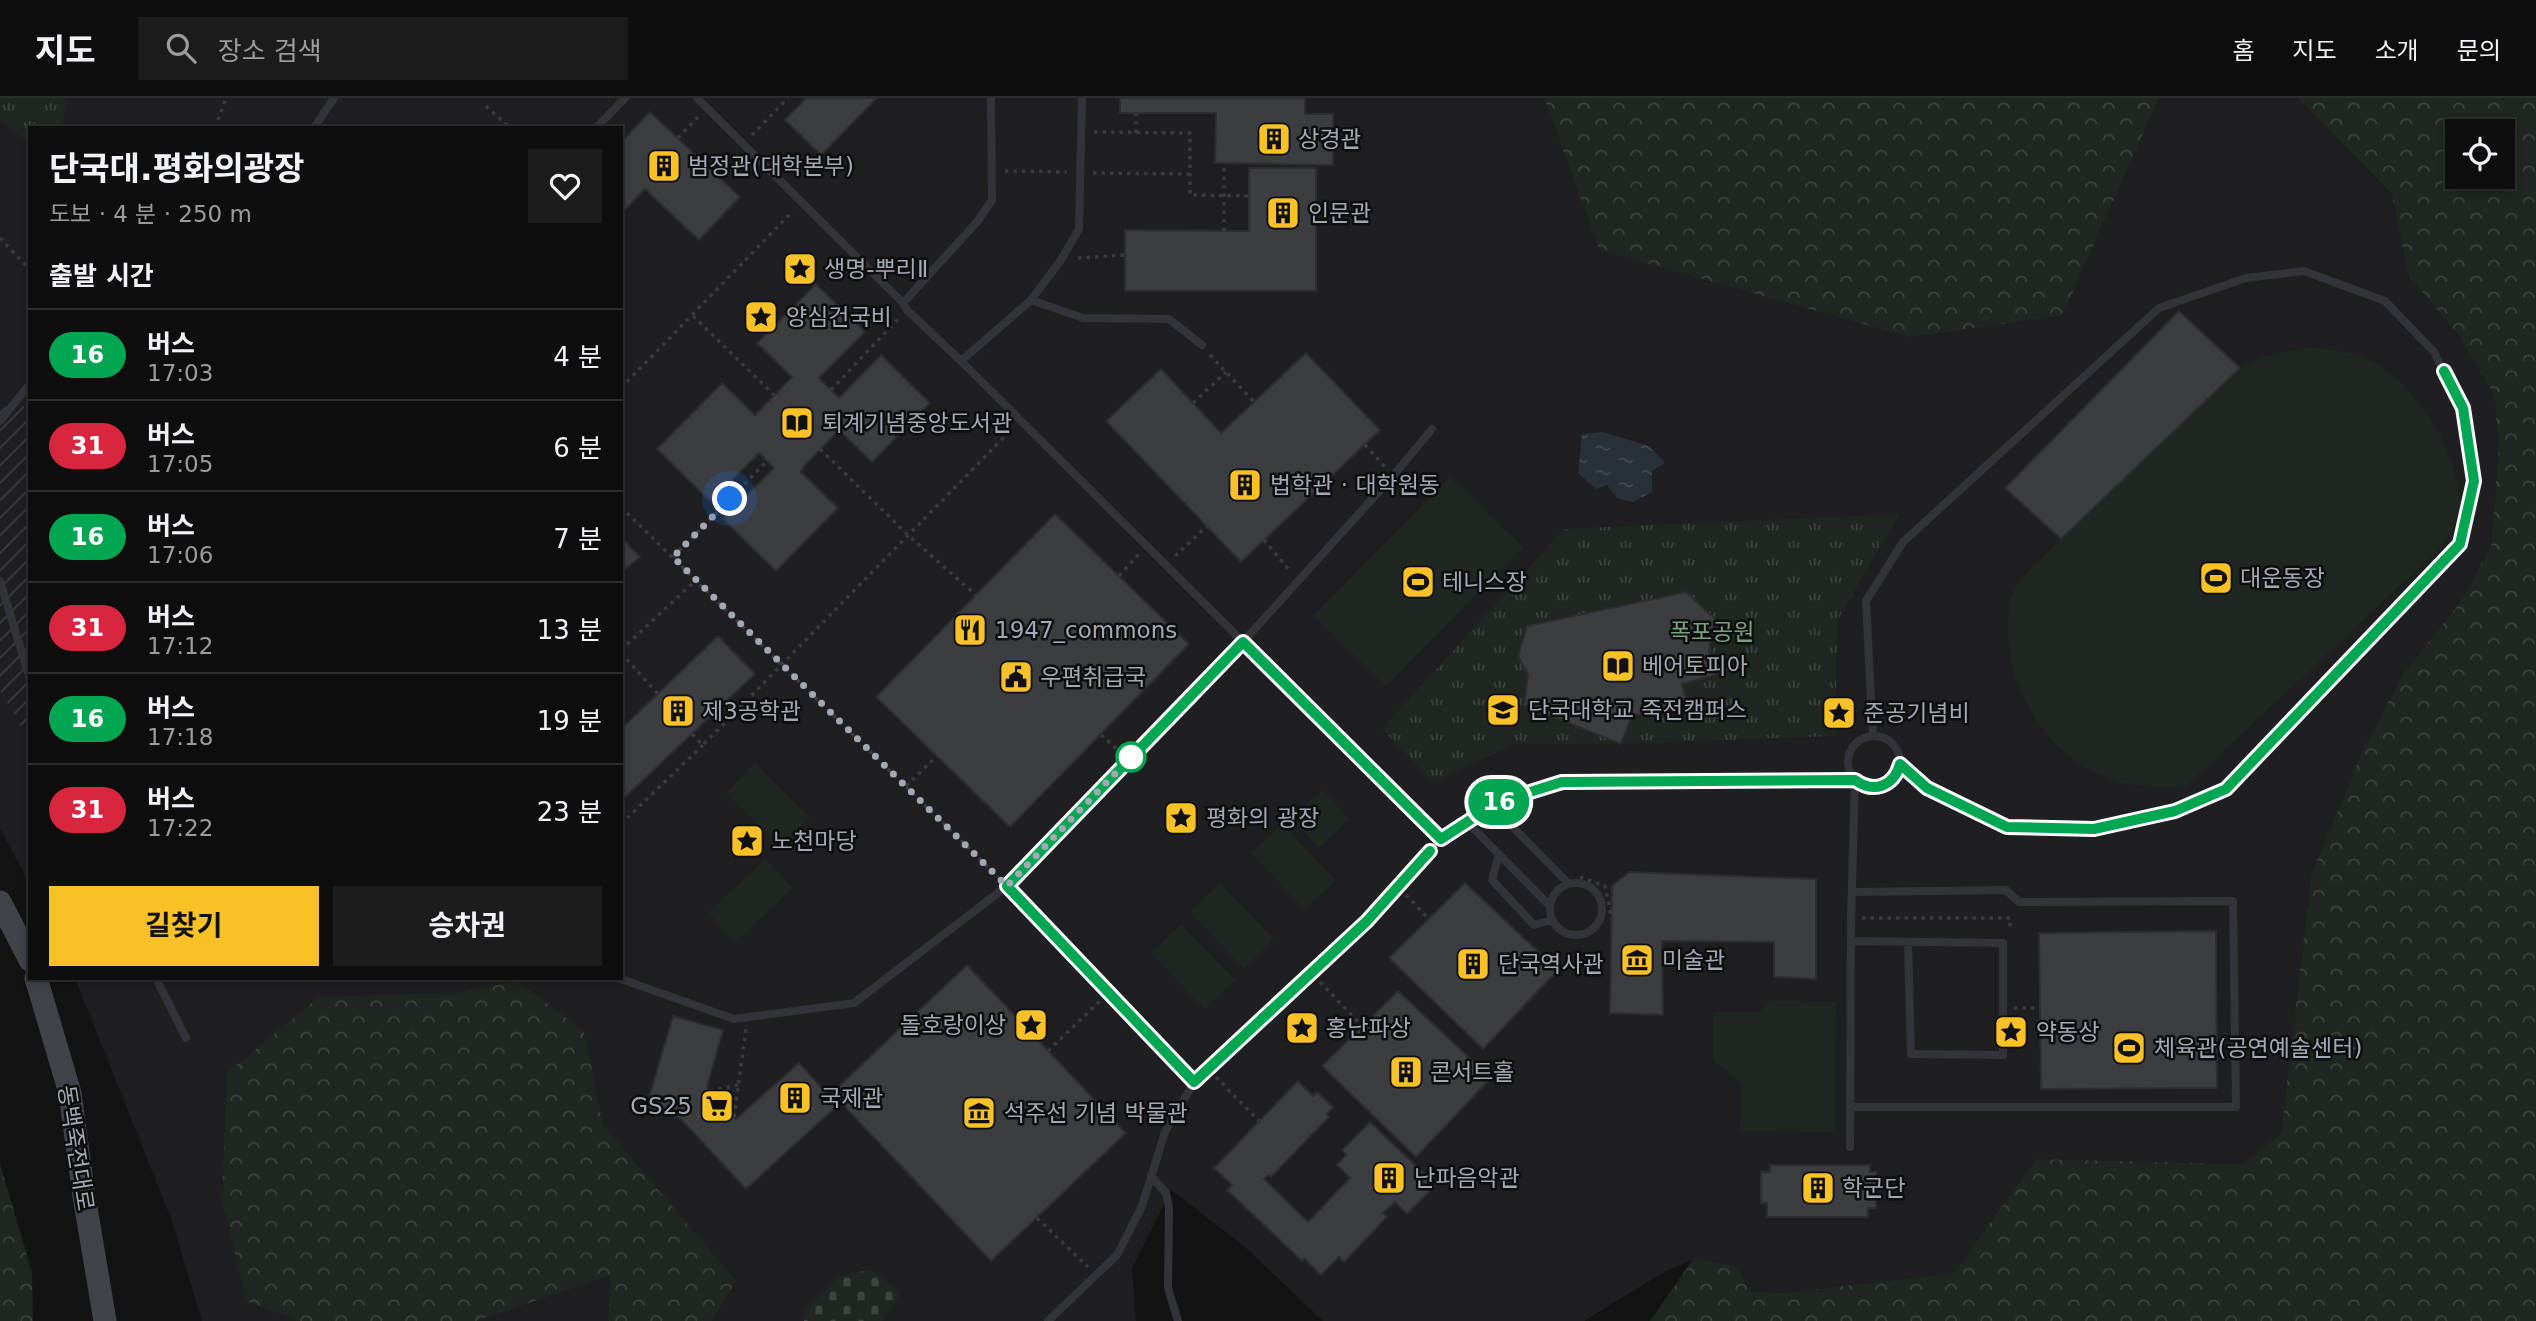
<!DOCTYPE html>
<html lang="ko">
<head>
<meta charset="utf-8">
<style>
  :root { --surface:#0e0e0f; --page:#1c1c1d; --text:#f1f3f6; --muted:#9b9c9e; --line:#2e2e2f; --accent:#f9c126 }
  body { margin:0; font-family:"DejaVu Sans","Noto Sans KR",sans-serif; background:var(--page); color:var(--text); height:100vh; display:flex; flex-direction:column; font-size:26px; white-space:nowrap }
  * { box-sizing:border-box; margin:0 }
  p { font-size:23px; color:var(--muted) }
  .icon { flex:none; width:38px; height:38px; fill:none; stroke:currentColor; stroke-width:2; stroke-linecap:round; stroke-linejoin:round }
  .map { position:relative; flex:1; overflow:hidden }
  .details { position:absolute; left:28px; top:28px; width:595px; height:854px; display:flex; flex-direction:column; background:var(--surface); border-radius:0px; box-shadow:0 4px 10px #0003,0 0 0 2px var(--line) }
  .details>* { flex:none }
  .badge { padding:0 14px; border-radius:23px; font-size:24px; line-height:46px }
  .fabs { position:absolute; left:2445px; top:21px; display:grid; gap:14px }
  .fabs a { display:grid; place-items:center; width:70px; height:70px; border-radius:0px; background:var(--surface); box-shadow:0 4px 10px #0003,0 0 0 2px var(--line); font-size:35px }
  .you { position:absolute; width:35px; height:35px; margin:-18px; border:5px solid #fff; border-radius:50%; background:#1a73e8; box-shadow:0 0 0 10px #1a73e833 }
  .map>.badge { position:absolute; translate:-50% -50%; box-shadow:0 0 0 4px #fff }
  h2 { padding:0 21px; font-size:26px; line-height:63px }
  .round { display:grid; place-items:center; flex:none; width:74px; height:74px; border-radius:0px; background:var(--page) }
  .overview { display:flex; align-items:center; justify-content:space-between; height:119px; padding:0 21px }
  h1 { font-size:33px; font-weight:700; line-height:52px }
  .primary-button { display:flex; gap:14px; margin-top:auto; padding:14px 21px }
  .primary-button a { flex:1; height:80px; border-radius:0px; background:var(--accent); color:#111; font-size:28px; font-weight:700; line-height:80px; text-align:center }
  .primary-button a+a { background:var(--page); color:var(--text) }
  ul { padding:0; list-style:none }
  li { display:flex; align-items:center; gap:21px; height:91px; padding:0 21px; border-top:2px solid var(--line) }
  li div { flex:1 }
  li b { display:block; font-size:26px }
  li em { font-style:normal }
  li .badge { min-width:77px; font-weight:700; text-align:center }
  header { display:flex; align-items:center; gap:42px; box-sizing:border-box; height:98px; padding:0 35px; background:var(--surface); border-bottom:2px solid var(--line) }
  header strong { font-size:33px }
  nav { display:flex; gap:38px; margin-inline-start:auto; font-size:24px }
  .search { width:490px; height:63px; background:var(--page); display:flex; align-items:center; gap:18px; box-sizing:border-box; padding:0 24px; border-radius:0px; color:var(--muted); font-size:26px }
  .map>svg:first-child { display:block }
</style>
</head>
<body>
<header>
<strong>지도</strong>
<div class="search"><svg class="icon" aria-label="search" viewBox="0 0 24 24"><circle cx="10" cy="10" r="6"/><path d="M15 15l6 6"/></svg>장소 검색</div>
<nav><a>홈</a><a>지도</a><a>소개</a><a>문의</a></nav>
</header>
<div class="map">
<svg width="2536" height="1223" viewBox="0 0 2536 1223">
  <defs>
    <pattern id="industrial-furrows" width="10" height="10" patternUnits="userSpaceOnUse" patternTransform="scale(1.75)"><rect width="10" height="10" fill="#1f1f21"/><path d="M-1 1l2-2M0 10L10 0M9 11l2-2" fill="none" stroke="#3c3d3f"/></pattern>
    <pattern id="forest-crowns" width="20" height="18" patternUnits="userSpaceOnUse" patternTransform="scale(1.75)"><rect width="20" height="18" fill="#1f2720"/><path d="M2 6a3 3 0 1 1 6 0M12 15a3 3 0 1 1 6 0" fill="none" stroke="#3c443e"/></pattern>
    <pattern id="cemetery-stones" width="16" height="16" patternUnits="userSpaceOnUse" patternTransform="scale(1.75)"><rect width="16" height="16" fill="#1f2720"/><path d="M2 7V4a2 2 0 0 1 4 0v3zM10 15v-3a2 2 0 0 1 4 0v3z" fill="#3c443e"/></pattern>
    <pattern id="park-tufts" width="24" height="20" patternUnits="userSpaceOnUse" patternTransform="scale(1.75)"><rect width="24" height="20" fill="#1f2720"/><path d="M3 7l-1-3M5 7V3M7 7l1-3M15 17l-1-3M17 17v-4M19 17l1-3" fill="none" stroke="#3c443e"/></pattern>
    <pattern id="water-ripples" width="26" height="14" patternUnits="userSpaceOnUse" patternTransform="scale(1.75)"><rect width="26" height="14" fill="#283038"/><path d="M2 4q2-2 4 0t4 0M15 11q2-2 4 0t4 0" fill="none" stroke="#444b53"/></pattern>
  </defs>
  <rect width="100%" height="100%" fill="#131314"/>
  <path fill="#1f1f21" d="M0 0H1544L1599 152 2063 217 2159 0H2297L2392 96 2408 177 2459 238 2493 295 2499 346 2491 448 2457 509 2404 574 2364 649 2311 777 2281 1035 2244 1066 2036 1061 1954 1175 1784 1195 1749 1193 1738 1169 1694 1161 1664 1174 1584 1223H1323L1244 1148 1171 1092 1132 1170 1136 1223H202L172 1123 75 880H621V30H30V787L0 730Z"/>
  <path fill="url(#industrial-furrows)" d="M24 308 30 350V644L0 592V309Z"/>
  <path fill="url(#forest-crowns)" fill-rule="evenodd" d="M1544 0H2159L2063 217 1910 239 1599 152Z
    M2297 0H2536V1223H1650L1694 1160 1738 1169 1749 1193 1784 1195 1954 1175 2036 1061 2243 1066 2281 1035 2311 777 2364 649 2404 574 2457 509 2491 448 2499 346 2493 295 2459 238 2408 177 2392 96ZM2502 33V79H2457V33Z
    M517 883 584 933 603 1027 736 1183 712 1223H608L611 1177 476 1223H300L246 1203 222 1101 227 975 319 899 457 895Z
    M0 1066 32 1174 33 1223H0Z"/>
  <path fill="url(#cemetery-stones)" d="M871 1172 902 1195 882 1223H804V1214L842 1177Z"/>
  <path fill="url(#park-tufts)" d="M0 0H66L62 30H30V47L0 22Z
    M1899 416 1837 523 1835 638 1621 646H1513L1434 685 1382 631 1564 431Z"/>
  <path fill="#1f2720" d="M2306 249C2328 252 2354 253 2374 264 2419 289 2476 375 2454 428 2448 442 2434 454 2424 465L2186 688C2163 689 2139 690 2116 683 2052 664 2007 595 2008 531 2008 518 2008 505 2013 493 2017 484 2027 475 2033 468L2240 270 2259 260Z
    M1450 379 1523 449 1386 588 1313 518Z
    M755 665 810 719 781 749 726 695Z
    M1322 692 1349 721 1319 750 1291 720Z
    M1282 726 1336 782 1305 811 1251 755Z
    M765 761 793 790 736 844 708 815Z
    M1220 785 1274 841 1244 870 1190 814Z
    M1181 826 1235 882 1205 911 1151 855Z
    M1770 903 1836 904 1835 1034 1740 1033 1741 986 1713 962V914H1761Z"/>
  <path fill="url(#water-ripples)" d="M1603 334 1649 348 1665 365 1652 373V394L1633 404 1617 400 1607 387 1596 391 1578 375 1582 336Z"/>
  <path fill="#3c3d41" stroke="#2d2c30" stroke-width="2" d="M806 0H877L821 57 785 22Z
    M1120 0H1305V16H1333V67L1215 65 1216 15H1120Z
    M650 14 740 99 699 142 645 91 621 116V44Z
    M1249 70H1316V193H1125V132L1249 133Z
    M816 186 865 234 819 280 839 300 881 257 930 305 872 364 839 332 805 367 801 374 838 410 776 473 723 421 774 370 759 355 711 404 657 351 722 285 755 317 792 279 757 245Z
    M2179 213 2240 270 2061 441 2005 390Z
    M1306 255 1380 332 1241 464 1106 323 1161 271 1221 335Z
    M1055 416 1189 546 1010 729 876 599Z
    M621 439 640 459 621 475Z
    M1686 494 1715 521 1709 552 1715 577 1682 586 1687 604 1632 618 1621 646 1524 607 1528 577 1518 558 1527 528Z
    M718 538 755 576 621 703V631Z
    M1629 774 1816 781V881L1774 879V844L1662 843 1663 917 1610 915 1612 788Z
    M1465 785 1558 872 1483 951 1389 860Z
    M2216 833 2217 990 2041 991 2039 835Z
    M967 867 1126 1035 991 1163 832 995Z
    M1398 893 1491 980 1416 1059 1322 968Z
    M673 918 723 932 707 989 736 1021 799 965 838 1007 746 1091 681 1021 646 1010Z
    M1298 983 1313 998 1317 994 1333 1009 1327 1016 1329 1019 1271 1079 1268 1077 1264 1081 1308 1124 1350 1080 1337 1067 1346 1057 1342 1052 1370 1024 1436 1087 1407 1116 1395 1104 1383 1115 1387 1119 1344 1164 1339 1159 1321 1177 1304 1160 1302 1163 1227 1092 1232 1087 1214 1070Z
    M1770 1067H1870V1074H1876V1110H1868V1119H1767V1105H1761V1074H1770Z"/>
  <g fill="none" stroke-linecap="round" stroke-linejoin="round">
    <path stroke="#393b40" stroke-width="3.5" stroke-dasharray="3.5 5" stroke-linecap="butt" d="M486 8 510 30
      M215 30 226 0
      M1094 34 1190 35V97L1249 98
      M1136 35V15
      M752 37 788 0
      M678 40 698 19
      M1005 73 1067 74
      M1093 75 1190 76
      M1224 133V66
      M0 140 30 172
      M1078 160 1125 157
      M693 218 774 297
      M1210 257 1254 304
      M621 290 793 113
      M831 292 899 220
      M1193 305 1226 274
      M1365 347 1385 369
      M820 351 909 438 976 497
      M621 409 998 779
      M1264 442 1291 474
      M1175 458 1207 428
      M673 459 767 363
      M1119 478 1139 456
      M621 552 696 482
      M621 555 658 596
      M692 636 703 647 1013 330
      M1101 637 1120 654
      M906 688 937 658
      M621 726 703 647
      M1580 779 1605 788 1612 821
      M1406 797 1429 821
      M1862 820H2010V833
      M1320 884 1362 928
      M2014 910H2040
      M1048 953 1100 903
      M1216 979 1259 1023
      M710 993 738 987
      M734 1019 746 931
      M1037 1120 1088 1169"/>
    <path stroke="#333439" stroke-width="8" d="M697 0 903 205 907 212 961 263 1441 741
      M314 30 334 0
      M596 30 625 0
      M1031 202 1083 220 1169 221 1202 247
      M903 205 977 124 992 102 991 0
      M961 263 1031 202 1061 162 1079 131 1082 0
      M0 323 30 286
      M0 483 30 581
      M1873 638 1866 503 1903 444 2159 210 2246 180 2304 173 2385 203 2434 254 2463 310 2474 383 2460 446 2226 691 2175 713 2094 731 2007 729 1927 690 1900 666
      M1848 664a26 26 0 1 1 52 0a26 26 0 1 1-52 0Z
      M1492 708 1569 786
      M1467 724 1550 808
      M1499 756 1492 782 1534 827 1552 822
      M1550 811a26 26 0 1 1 52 0a26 26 0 1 1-52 0Z
      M1007 788 1194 984
      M1851 843C1902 844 1952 844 2003 845V957L1911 956 1908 844
      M156 880 186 940
      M618 880 734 921 854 905 1007 788 1243 544 1393 378 1432 331
      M1850 1009H2236L2233 803 2019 804 2006 792 1852 794
      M1151 1078 1166 1095 1169 1110 1168 1190 1178 1223
      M1048 1223 1117 1157 1142 1108 1165 1034 1194 984 1367 823 1441 741 1498 704 1562 684 1855 682 1851 820 1850 1049"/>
    <path stroke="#41434a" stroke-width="23" d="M0 804 30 862
      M36 880 70 995 84 1098 105 1223"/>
  </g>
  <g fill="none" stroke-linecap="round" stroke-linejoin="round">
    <defs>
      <path id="line" d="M1430 753 1367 823 1194 984 1007 788 1243 544 1441 741 1498 704 1562 684 1855 682C1874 696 1894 688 1900 666L1927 690 2007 729 2094 731 2175 713 2226 691 2460 446 2474 383 2463 310 2444 273"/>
    </defs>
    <use href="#line" stroke="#fff" stroke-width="16"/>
    <use href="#line" stroke="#00a651" stroke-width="10"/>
    <path stroke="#a3a8b5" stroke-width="7" stroke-dasharray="0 12.6" d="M730 401 673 459 1007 788 1131 659"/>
  </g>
  <defs>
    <symbol id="building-square" viewBox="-11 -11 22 22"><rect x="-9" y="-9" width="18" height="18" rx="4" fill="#f9c126" stroke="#0e0e0f"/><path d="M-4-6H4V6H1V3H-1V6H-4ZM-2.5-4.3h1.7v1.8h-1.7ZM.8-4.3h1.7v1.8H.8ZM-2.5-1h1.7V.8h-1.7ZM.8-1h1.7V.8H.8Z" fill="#111"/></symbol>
    <symbol id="sight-square" viewBox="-11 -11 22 22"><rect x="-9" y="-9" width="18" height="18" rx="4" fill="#f9c126" stroke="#0e0e0f"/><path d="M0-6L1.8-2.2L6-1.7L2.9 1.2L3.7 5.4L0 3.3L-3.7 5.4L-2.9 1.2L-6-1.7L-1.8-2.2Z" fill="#111"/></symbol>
    <symbol id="library-square" viewBox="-11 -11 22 22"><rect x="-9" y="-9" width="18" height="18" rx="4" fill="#f9c126" stroke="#0e0e0f"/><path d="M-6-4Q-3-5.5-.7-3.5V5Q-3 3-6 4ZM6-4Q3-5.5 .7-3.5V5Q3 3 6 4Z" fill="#111"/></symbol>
    <symbol id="stadium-square" viewBox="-11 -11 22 22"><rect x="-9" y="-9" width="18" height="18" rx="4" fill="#f9c126" stroke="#0e0e0f"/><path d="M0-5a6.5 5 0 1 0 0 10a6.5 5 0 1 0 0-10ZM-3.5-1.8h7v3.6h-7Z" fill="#111"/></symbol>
    <symbol id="restaurant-square" viewBox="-11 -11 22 22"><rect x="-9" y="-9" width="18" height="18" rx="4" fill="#f9c126" stroke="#0e0e0f"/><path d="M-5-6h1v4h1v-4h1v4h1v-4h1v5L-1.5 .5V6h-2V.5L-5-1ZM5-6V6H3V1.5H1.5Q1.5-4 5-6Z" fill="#111"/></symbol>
    <symbol id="civic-square" viewBox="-11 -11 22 22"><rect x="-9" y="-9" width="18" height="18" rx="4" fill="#f9c126" stroke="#0e0e0f"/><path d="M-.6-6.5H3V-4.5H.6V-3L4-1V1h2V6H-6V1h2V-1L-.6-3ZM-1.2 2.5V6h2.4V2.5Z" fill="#111"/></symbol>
    <symbol id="university-square" viewBox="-11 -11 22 22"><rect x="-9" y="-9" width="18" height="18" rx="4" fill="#f9c126" stroke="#0e0e0f"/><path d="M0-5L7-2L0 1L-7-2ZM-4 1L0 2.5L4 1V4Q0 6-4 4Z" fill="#111"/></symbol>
    <symbol id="museum-square" viewBox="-11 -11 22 22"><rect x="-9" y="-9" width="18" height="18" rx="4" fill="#f9c126" stroke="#0e0e0f"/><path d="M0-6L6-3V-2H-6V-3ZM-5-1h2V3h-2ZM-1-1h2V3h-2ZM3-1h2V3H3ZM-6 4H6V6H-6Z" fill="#111"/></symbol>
    <symbol id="supermarket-square" viewBox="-11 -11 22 22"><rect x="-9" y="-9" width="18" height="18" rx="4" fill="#f9c126" stroke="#0e0e0f"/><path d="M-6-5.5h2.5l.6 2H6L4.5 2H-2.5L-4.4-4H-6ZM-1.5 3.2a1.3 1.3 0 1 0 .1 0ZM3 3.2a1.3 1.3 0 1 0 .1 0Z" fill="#111"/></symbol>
  </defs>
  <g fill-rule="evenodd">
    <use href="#building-square" x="1255" y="22" width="38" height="38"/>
    <use href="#building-square" x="645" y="49" width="38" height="38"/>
    <use href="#building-square" x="1264" y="96" width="38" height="38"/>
    <use href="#sight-square" x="781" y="152" width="38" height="38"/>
    <use href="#sight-square" x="742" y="200" width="38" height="38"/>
    <use href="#library-square" x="778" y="306" width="38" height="38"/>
    <use href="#building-square" x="1226" y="368" width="38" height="38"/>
    <use href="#stadium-square" x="2197" y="461" width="38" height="38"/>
    <use href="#stadium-square" x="1399" y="465" width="38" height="38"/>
    <use href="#restaurant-square" x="951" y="513" width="38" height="38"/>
    <use href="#library-square" x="1599" y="549" width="38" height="38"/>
    <use href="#civic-square" x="997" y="560" width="38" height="38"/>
    <use href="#university-square" x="1484" y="593" width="38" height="38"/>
    <use href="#building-square" x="659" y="594" width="38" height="38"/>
    <use href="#sight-square" x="1820" y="596" width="38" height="38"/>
    <use href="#sight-square" x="1162" y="701" width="38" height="38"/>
    <use href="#sight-square" x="728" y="724" width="38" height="38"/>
    <use href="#museum-square" x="1618" y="843" width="38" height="38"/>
    <use href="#building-square" x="1454" y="847" width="38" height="38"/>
    <use href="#sight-square" x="1012" y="908" width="38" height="38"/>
    <use href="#sight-square" x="1283" y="911" width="38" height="38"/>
    <use href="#sight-square" x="1992" y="915" width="38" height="38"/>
    <use href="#stadium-square" x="2110" y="931" width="38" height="38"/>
    <use href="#building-square" x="1387" y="955" width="38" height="38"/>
    <use href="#building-square" x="776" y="981" width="38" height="38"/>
    <use href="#supermarket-square" x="698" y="989" width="38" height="38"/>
    <use href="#museum-square" x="960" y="996" width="38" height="38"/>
    <use href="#building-square" x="1370" y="1061" width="38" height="38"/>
    <use href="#building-square" x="1799" y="1071" width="38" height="38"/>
  </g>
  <circle fill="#fff" stroke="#00a651" stroke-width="3.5" cx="1131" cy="659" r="14"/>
  <g text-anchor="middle" stroke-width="5" stroke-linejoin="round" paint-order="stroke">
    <g font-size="23" fill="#a3a8b5" stroke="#0e0e0f" text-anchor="start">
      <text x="1298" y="49">상경관</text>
      <text x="688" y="76">범정관(대학본부)</text>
      <text x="1308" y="123">인문관</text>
      <text x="824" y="179">생명-뿌리Ⅱ</text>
      <text x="786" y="227">양심건국비</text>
      <text x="822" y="333">퇴계기념중앙도서관</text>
      <text x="1270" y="395">법학관 · 대학원동</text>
      <text x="2240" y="488">대운동장</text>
      <text x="1442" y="492">테니스장</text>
      <text x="995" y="540">1947_commons</text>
      <text x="1642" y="576">베어토피아</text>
      <text x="1040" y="587">우편취급국</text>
      <text x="1528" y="620">단국대학교 죽전캠퍼스</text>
      <text x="702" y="621">제3공학관</text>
      <text x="1864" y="623">준공기념비</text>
      <text x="1206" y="728">평화의 광장</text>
      <text x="772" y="751">노천마당</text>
      <text x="1662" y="870">미술관</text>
      <text x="1498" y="874">단국역사관</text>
      <text x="1006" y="935" text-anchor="end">돌호랑이상</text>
      <text x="1326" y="938">홍난파상</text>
      <text x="2036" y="942">약동상</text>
      <text x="2154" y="958">체육관(공연예술센터)</text>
      <text x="1430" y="982">콘서트홀</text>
      <text x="820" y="1008">국제관</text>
      <text x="692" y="1016" text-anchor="end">GS25</text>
      <text x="1004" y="1023">석주선 기념 박물관</text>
      <text x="1414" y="1088">난파음악관</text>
      <text x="1842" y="1098">학군단</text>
    </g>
    <g font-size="23" fill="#79a17f" stroke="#0e0e0f">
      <text x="1712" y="542">폭포공원</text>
    </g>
    <g font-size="23" fill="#a3a8b5" stroke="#0e0e0f">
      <text transform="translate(76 1050) rotate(81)" y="8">동백죽전대로</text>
    </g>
  </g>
</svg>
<div class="fabs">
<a><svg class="icon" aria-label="locate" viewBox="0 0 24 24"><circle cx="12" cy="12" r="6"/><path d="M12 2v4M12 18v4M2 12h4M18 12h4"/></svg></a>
</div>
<div class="you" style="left:730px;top:401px"></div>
<b class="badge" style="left:1499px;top:704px;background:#00a651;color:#fff">16</b>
<section class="details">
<div class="overview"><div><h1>단국대.평화의광장</h1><p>도보 · 4 분 · 250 m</p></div><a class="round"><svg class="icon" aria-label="heart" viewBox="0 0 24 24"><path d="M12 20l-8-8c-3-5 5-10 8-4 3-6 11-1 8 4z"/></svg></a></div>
<h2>출발 시간</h2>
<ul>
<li><span class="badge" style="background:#00a651;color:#fff">16</span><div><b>버스</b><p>17:03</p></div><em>4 분</em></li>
<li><span class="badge" style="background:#d7263d;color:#fff">31</span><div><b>버스</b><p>17:05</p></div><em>6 분</em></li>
<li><span class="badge" style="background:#00a651;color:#fff">16</span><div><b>버스</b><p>17:06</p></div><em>7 분</em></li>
<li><span class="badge" style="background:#d7263d;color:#fff">31</span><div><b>버스</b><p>17:12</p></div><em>13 분</em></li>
<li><span class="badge" style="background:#00a651;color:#fff">16</span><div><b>버스</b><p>17:18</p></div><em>19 분</em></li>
<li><span class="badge" style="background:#d7263d;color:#fff">31</span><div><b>버스</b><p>17:22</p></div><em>23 분</em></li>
</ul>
<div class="primary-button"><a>길찾기</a><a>승차권</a></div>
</section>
</div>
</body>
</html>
